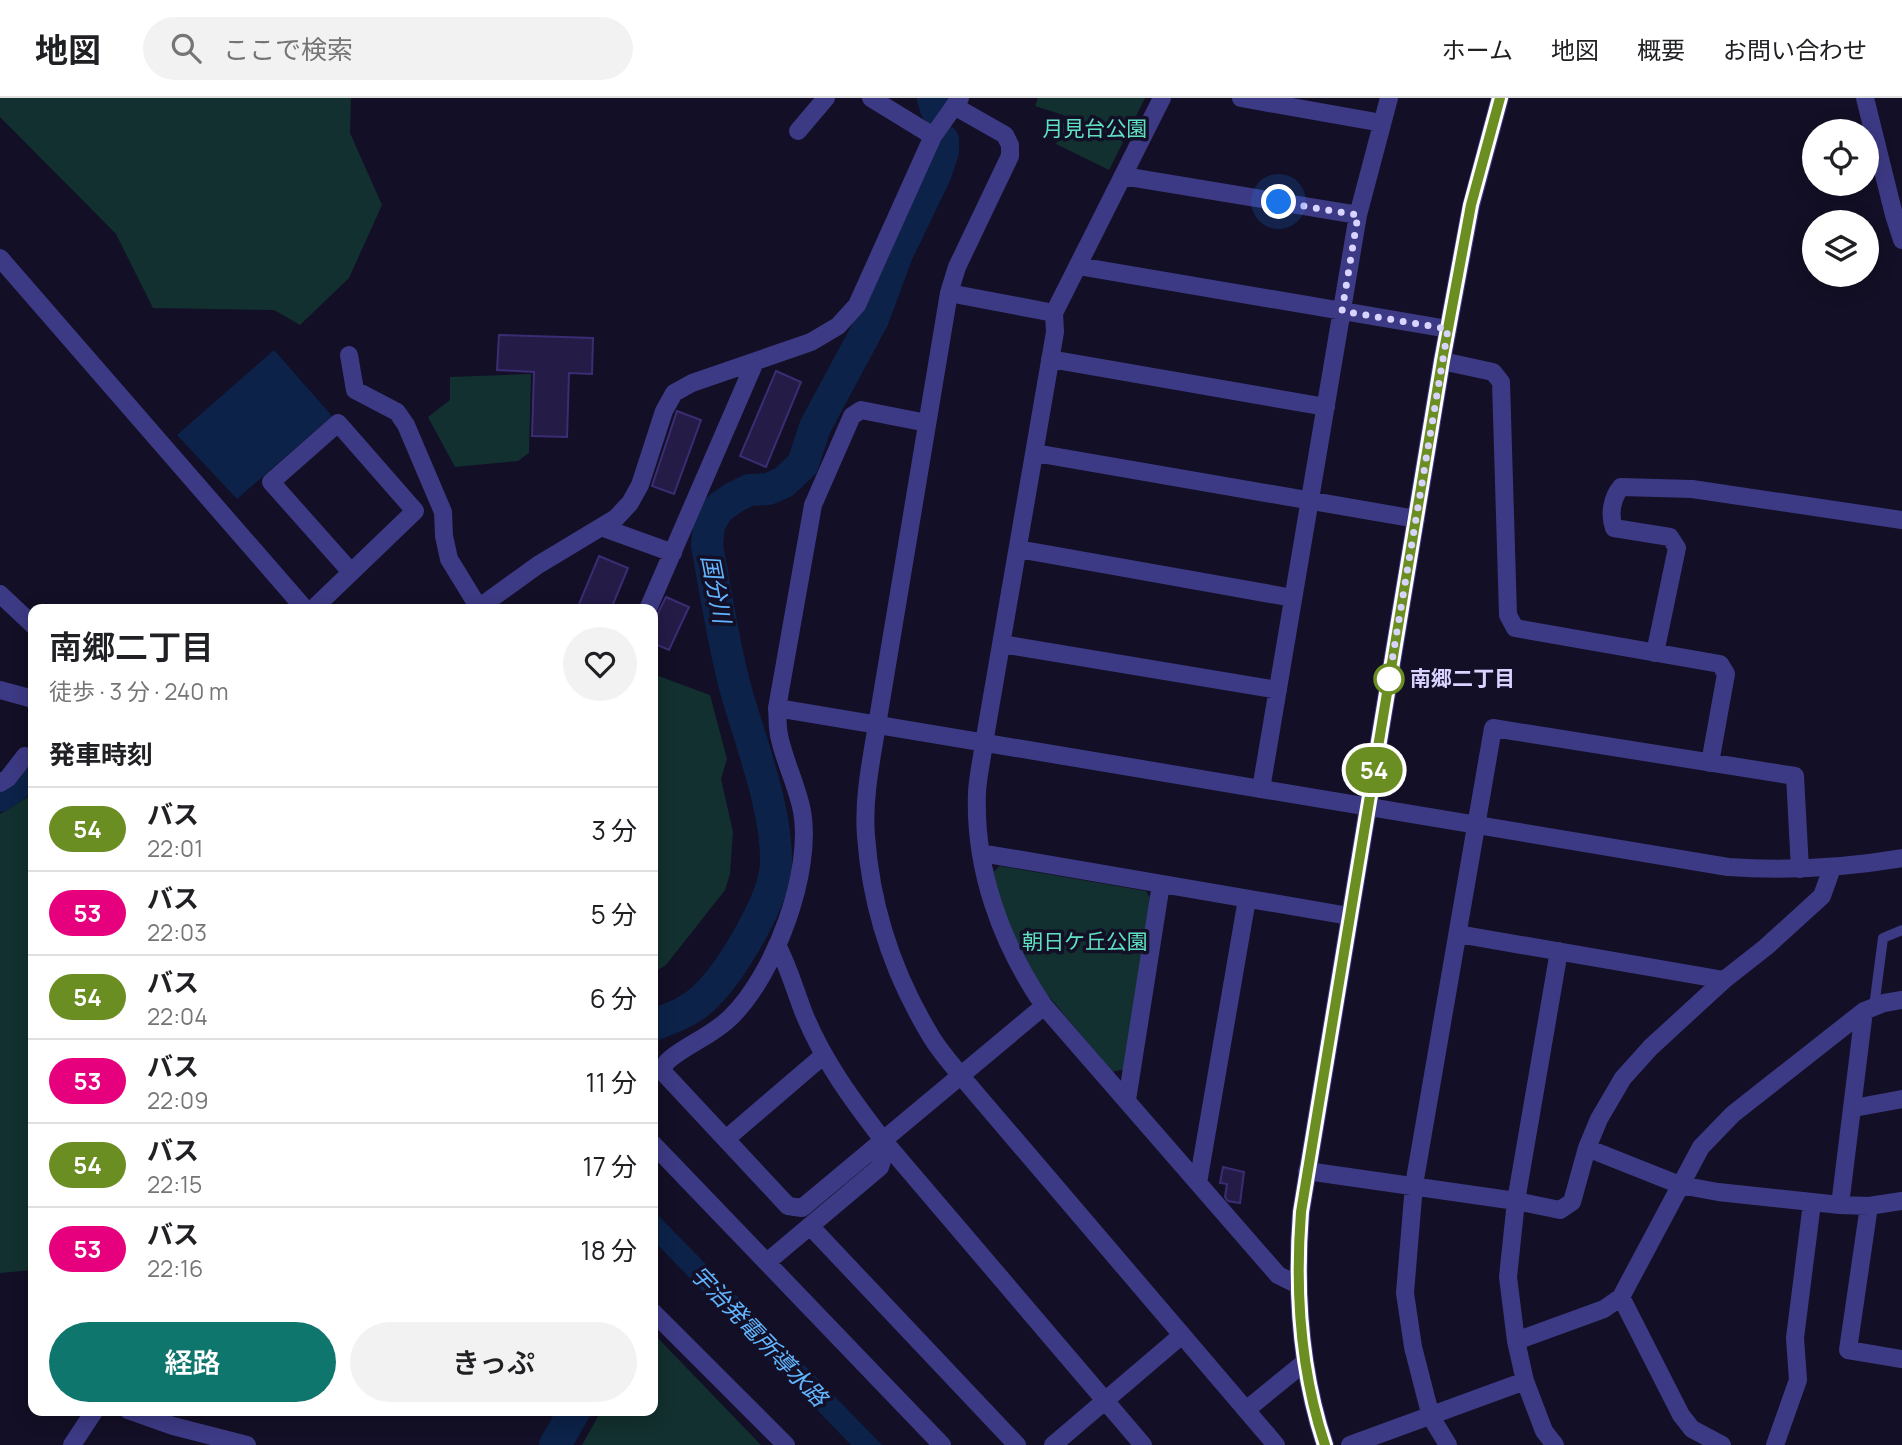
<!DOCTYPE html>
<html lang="ja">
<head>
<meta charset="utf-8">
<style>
  :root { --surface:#fff; --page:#f2f2f2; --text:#202124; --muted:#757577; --line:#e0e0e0; --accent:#0f766e }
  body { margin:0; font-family:Manrope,"Noto Sans JP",sans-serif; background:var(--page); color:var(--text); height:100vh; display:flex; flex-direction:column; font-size:26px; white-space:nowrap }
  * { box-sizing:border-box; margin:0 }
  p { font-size:23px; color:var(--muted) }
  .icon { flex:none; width:38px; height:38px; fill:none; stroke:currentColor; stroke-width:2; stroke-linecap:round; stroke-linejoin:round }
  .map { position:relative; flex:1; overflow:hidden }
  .side { position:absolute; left:28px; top:506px; width:630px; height:812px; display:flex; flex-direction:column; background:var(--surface); border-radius:14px; box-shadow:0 4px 18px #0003 }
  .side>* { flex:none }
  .badge { padding:0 14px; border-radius:23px; font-size:24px; line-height:46px }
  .controls { position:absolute; left:1802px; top:21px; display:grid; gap:14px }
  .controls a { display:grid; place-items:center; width:77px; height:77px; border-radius:50%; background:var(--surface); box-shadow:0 4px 18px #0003; font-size:35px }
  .you { position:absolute; width:35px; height:35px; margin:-18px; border:5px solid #fff; border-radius:50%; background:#1a73e8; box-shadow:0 0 0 10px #1a73e833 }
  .map>.badge { position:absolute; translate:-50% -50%; box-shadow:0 0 0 4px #fff }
  h2 { padding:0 21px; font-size:26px; line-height:63px }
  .round { display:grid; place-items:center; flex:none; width:74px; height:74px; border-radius:37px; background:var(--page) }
  .headline { display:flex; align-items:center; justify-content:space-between; height:119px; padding:0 21px }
  h1 { font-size:33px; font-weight:600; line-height:52px }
  .primary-button { display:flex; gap:14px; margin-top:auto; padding:14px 21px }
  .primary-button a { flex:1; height:80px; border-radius:42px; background:var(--accent); color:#fff; font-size:28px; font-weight:600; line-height:80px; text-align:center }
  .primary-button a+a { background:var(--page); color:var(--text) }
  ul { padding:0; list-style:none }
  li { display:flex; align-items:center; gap:21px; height:84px; padding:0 21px; border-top:2px solid var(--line) }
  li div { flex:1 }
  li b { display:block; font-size:26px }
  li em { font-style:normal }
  li .badge { min-width:77px; font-weight:700; text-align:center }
  header { display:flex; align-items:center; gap:42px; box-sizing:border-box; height:98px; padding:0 35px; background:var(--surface); border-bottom:2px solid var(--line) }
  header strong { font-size:33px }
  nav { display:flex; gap:38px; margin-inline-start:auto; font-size:24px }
  .search { width:490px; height:63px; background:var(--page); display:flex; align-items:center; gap:18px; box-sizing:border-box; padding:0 24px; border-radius:38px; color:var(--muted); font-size:26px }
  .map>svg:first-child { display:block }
</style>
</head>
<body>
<header>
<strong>地図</strong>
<div class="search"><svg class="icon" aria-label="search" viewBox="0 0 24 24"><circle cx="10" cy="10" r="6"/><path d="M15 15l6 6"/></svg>ここで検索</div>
<nav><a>ホーム</a><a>地図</a><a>概要</a><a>お問い合わせ</a></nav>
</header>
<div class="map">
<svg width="1902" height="1347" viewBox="0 0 1902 1347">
  <rect width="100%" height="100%" fill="#130f26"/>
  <path fill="#12302f" d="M0 0H351L350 35 382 107 349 180 300 227 274 212 153 210 116 136 0 19Z
    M1038 0H1145L1109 72 1056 46 1066 18 1035 8Z
    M531 276 529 355 518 363 455 369 428 319 450 302V279Z
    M653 576 710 597 727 661 721 681 733 734 730 776 725 792 666 867 653 875Z
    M33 696V1172L0 1175V716Z
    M1000 768 1146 793 1152 803 1125 971 1112 974 1041 889 1020 857 990 777Z
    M653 1235 761 1347H582L601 1313 653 1312Z"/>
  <path fill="#0c2248" d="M274 252 332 318 237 401 177 337Z
    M653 1112 882 1347H851L653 1142Z"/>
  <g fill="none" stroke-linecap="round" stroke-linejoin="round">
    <path stroke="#0c2248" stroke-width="32" d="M933 0 936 11
      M0 698 16 687 29 672H33
      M653 927C672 920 689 914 704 900 731 874 775 802 776 765 777 710 750 643 735 589 723 543 716 495 707 448L709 427 718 411 733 400 749 392 768 391 784 384 803 366 815 329 873 221 897 156 936 75 943 53V42
      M555 1347 575 1312"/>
  </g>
  <path fill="#241b47" stroke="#3b2d73" stroke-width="2" d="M499 237 593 240 592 276 569 275 567 339 532 338 534 274 497 272Z
    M776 273 801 284 766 369 740 358Z
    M677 313 701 322 674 396 652 388Z
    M599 458 628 470 611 511H577Z
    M666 499 689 509 669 552 653 545V525Z
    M1223 1069 1244 1074 1240 1105 1228 1103 1225 1099 1227 1086 1220 1085Z"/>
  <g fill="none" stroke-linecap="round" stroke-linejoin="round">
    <path stroke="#3d3a85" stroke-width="10" d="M1874 909 1883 840 1902 832"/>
    <path stroke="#3d3a85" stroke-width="18" d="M871 0 933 38
      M1162 0 1054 215 1055 234 984 645C982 661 978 677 977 694 974 771 1001 845 1044 908L1278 1177 1298 1187
      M1241 0 1382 25
      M1865 0 1894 117 1902 142
      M798 33 826 0
      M1123 78 1358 117
      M1078 168 1448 231
      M349 257 355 292 397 314 406 327 443 414 444 438 449 461 479 510
      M1050 261 1326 309
      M1442 263 1493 274 1501 284 1508 517 1515 530 1720 566 1726 576 1710 665
      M927 325 861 312 852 318 813 407 777 610C778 619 777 628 779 637 784 663 797 687 802 713 813 773 775 876 731 919 713 937 690 945 670 961 665 965 664 968 663 974L788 1108 802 1110 1044 908
      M1035 355 1416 421
      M601 429 673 455
      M1018 451 1293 500
      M0 496 33 527
      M313 511 415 413 338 325 271 384 351 474
      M477 511 538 467 616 420 630 405 640 387 664 313 674 295 692 285 811 244 838 228 857 207 933 38 960 0
      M648 511 755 264
      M1002 546 1278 592
      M1655 555 1677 450 1670 439 1614 430C1609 416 1612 400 1621 389L1692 391 1902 422
      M0 592 33 601
      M0 685 8 680 25 658
      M1261 691 1358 117 1389 0
      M981 755 1349 818
      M1458 836 1724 882
      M777 847C790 872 795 893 805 918 824 964 853 1003 883 1042L1143 1347
      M1127 1002 1161 786
      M1854 1010 1902 1001
      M726 1041 824 957
      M653 1046 942 1347
      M1587 1050 1680 1087 1718 1094 1840 1107 1869 1108 1902 1103
      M1307 1073 1516 1103 1560 1112 1572 1104 1587 1050 1599 1021 1623 980 1651 949 1724 882 1766 849 1822 798 1832 770
      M1198 1085 1247 801
      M1840 1107 1864 913
      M1869 1108 1848 1252 1902 1261
      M810 1128 1017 1347
      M767 1164 880 1069 884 1056 883 1042
      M1621 1199 1681 1317 1692 1331 1722 1347
      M653 1214 786 1347
      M1516 1243 1604 1211 1621 1199 1701 1049 1733 1016 1864 913 1884 905 1902 902
      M128 1312 173 1328 247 1347
      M1246 1312 1305 1264
      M72 1347 95 1312
      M1053 1347 1182 1237
      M1350 1347 1525 1283
      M1448 1347 1431 1319 1413 1249 1405 1195 1414 1087 1493 630 1795 678 1800 771
      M1555 1347 1544 1333 1525 1283 1516 1243 1508 1179 1516 1103 1559 853
      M1775 1347 1798 1282 1795 1240 1812 1105"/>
    <path stroke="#3d3a85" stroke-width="18" d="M954 8 1005 37 1010 47V58L957 169 949 195 877 627C871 663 863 702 866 738 871 808 893 875 929 935 937 950 950 964 961 978L1276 1347
      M0 160 305 511
      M949 195 1054 215
      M777 610 1728 769C1787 773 1843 770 1902 760
      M1325 1347C1300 1272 1295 1192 1301 1114L1442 263 1471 108 1500 0"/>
  </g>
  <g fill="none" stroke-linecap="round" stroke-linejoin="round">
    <defs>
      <path id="line" d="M1325 1347C1300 1272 1295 1192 1301 1114L1442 263 1471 107 1500 0"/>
    </defs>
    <use href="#line" stroke="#fff" stroke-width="16"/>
    <use href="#line" stroke="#6b8e23" stroke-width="10"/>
    <path stroke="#d9d4ff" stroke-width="7" stroke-dasharray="0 12.6" d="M1279 104 1358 117 1342 213 1448 231 1389 581"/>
  </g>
  <circle fill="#fff" stroke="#6b8e23" stroke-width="3.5" cx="1389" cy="581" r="14"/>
  <g text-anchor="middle" stroke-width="7" stroke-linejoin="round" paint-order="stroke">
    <g font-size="21" fill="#5fe0c0" stroke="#130f26">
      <text x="1095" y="38">月見台公園</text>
      <text x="1085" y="851">朝日ケ丘公園</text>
    </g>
    <g font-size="21" font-weight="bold" fill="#d9d4ff" stroke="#130f26" text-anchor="start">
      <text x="1410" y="588">南郷二丁目</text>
    </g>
    <g font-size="23" font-style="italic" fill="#62b6ff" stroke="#130f26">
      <text transform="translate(716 491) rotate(79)" y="8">国分川</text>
      <text transform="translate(759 1238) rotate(46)" y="8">宇治発電所導水路</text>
    </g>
  </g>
</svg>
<div class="controls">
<a><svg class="icon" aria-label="locate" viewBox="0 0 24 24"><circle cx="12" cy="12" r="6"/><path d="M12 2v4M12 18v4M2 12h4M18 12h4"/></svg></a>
<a><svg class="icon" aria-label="layers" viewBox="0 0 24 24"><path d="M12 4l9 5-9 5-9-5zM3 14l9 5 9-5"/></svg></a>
</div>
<div class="you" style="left:1279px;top:104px"></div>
<b class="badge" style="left:1374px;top:672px;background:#6b8e23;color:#fff">54</b>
<section class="side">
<div class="headline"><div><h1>南郷二丁目</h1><p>徒歩 · 3 分 · 240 m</p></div><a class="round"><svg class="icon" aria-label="heart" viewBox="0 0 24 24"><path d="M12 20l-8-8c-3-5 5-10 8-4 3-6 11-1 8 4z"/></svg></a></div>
<h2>発車時刻</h2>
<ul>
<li><span class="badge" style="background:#6b8e23;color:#fff">54</span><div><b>バス</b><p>22:01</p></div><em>3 分</em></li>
<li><span class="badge" style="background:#e6007e;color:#fff">53</span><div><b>バス</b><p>22:03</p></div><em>5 分</em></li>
<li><span class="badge" style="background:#6b8e23;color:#fff">54</span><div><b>バス</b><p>22:04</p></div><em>6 分</em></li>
<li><span class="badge" style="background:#e6007e;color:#fff">53</span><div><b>バス</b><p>22:09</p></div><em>11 分</em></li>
<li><span class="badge" style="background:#6b8e23;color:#fff">54</span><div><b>バス</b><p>22:15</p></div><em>17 分</em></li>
<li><span class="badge" style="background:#e6007e;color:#fff">53</span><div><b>バス</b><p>22:16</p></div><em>18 分</em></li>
</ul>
<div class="primary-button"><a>経路</a><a>きっぷ</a></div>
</section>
</div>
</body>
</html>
